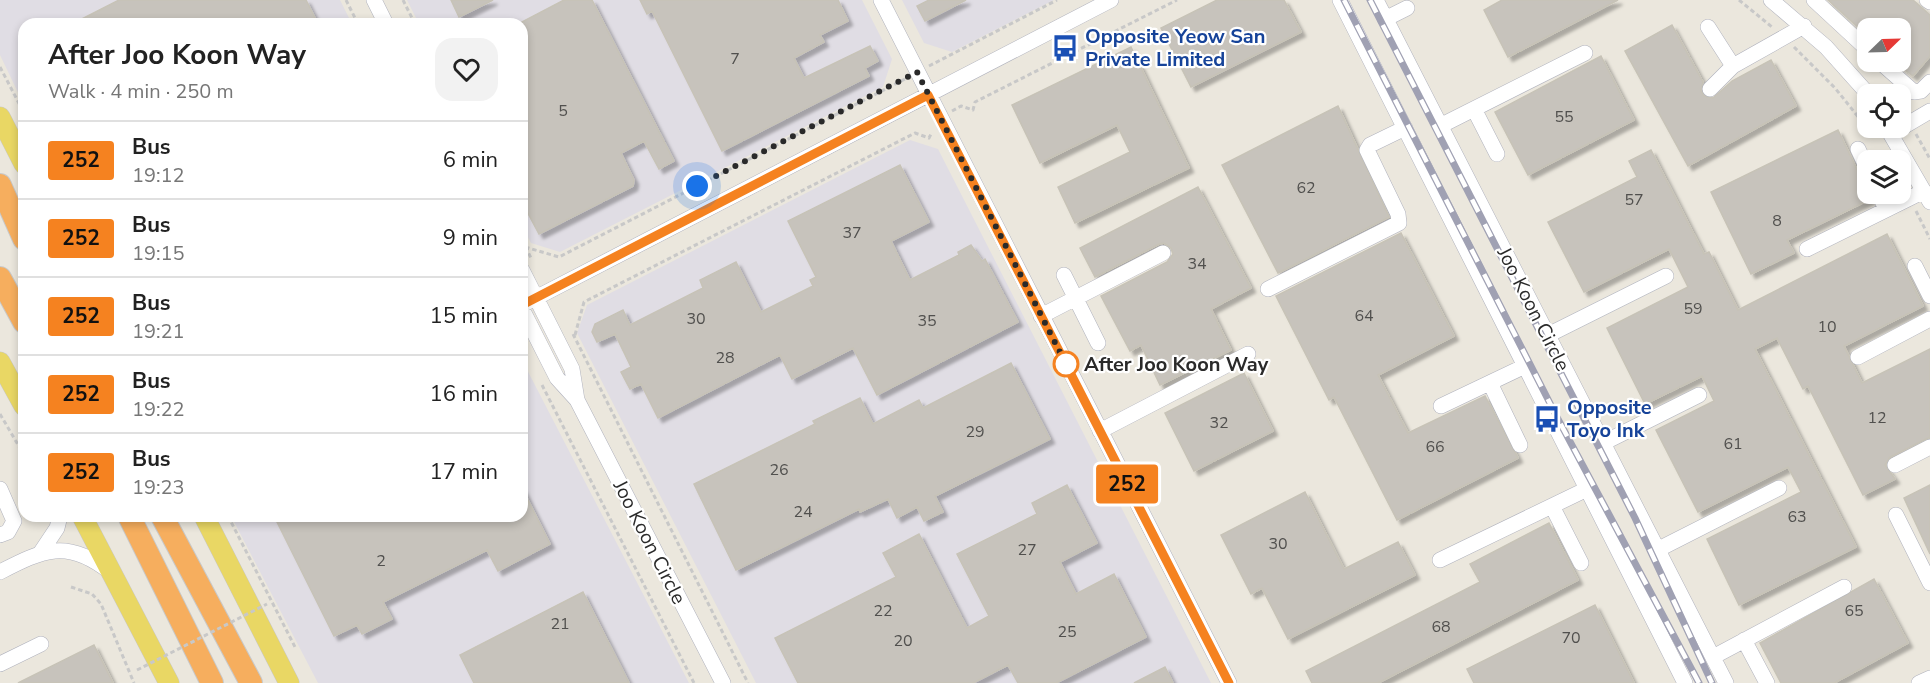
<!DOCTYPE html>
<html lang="en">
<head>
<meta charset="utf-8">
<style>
  :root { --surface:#fff; --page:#f2f2f2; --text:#222; --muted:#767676; --line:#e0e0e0 }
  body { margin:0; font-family:"Nunito Sans",sans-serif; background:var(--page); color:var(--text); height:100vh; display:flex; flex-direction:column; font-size:22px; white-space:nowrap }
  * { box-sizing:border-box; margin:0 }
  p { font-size:20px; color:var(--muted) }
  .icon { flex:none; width:33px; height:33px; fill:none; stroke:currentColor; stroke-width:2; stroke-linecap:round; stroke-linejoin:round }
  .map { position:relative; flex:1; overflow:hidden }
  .sheet { position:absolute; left:18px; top:18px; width:510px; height:504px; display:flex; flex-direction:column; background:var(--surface); border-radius:18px; box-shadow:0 3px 9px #0003 }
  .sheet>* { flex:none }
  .badge { padding:0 12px; border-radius:4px; font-size:21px; line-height:39px }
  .needle { width:39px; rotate:67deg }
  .controls { position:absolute; left:1857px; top:18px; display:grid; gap:12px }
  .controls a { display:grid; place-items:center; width:54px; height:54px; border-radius:12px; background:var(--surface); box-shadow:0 3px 9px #0003; font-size:30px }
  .you { position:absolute; width:30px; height:30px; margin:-15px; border:4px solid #fff; border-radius:50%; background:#1a73e8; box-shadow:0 0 0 9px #1a73e833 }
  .map>.badge { position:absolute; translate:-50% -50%; box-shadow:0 0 0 3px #fff }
  .round { display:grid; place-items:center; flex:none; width:63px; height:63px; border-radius:18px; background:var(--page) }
  .summary { display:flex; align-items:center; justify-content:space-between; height:102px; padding:0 30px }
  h1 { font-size:28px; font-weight:700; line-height:45px }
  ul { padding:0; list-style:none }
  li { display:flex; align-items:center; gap:18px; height:78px; padding:0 30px; border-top:2px solid var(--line) }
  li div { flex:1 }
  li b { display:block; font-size:22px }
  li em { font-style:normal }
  li .badge { min-width:66px; font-weight:700; text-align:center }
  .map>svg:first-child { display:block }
</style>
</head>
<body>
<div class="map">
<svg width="1930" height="683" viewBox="0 0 1930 683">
  <defs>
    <filter id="shadow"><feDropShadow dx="4.5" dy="4.5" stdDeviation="1.5" flood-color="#0004"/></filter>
  </defs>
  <rect width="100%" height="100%" fill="#ebe7dd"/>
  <path fill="#e0dde4" d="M0 0H340L352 24H24V105L0 55Z
    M407 0H862L892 59 883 87 560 252 531 243 522 226V24H419Z
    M902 0H1054L952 52 924 43Z
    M910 140 938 149 1211 683H756L577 333 587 305Z
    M522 360 689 683H318L231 516H522Z"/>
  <path fill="#c7c3bc" stroke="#c7c3b7" stroke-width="1.5" filter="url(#shadow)" d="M119 0H306L318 24H72Z
    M451 0H493L459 17Z
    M564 0H592L674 161 659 169 644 141 621 153 634 180 633 186 539 234 522 202V22Z
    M640 0H838L848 21 820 35 824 42 794 58 804 78 870 46 878 61 865 68 869 76 722 151 652 11 647 14Z
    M929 0H966L925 21 917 6Z
    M1217 0H1284L1301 32 1191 87 1161 28Z
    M1502 0H1618L1508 57 1484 10Z
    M1828 0H1913L1930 15V56L1913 76 1900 66V28H1868V36Z
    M1672 25 1703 82 1701 91 1704 96 1713 98 1732 81 1771 60 1796 106 1688 166 1625 51Z
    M1131 47 1189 168 1075 223 1058 187 1130 152 1117 125 1040 163 1012 105Z
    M1601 56 1634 120 1528 175 1495 112Z
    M1338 106 1389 217 1278 273 1222 165Z
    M1838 130 1871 199 1787 240 1794 253 1751 274 1711 192Z
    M1651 150 1704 254 1709 252 1738 310 1887 234 1923 306 1844 346 1862 383 1930 349V437L1890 457 1885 465 1895 479 1863 495 1808 386 1803 389 1777 338 1755 349 1856 547 1739 605 1707 539 1801 492 1788 467 1698 512 1656 430 1714 401 1702 376 1645 404 1607 328 1688 287 1669 249 1584 292 1548 222 1637 177 1629 161Z
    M900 165 929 222 891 241 910 280 959 255 958 252 971 245 982 261 985 259 1018 322 877 395 853 348 792 379 780 355 658 418 641 384 630 389 621 372 631 367 615 334 597 342 592 332 595 324 623 310 630 325 703 288 700 280 736 262 761 312 813 286 810 280 816 277 788 221Z
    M1198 187 1251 288 1211 309 1231 350 1160 385 1141 345 1130 351 1101 296 1167 262 1173 254 1171 248 1164 243 1159 244 1095 277 1080 248Z
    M1401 233 1454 336 1378 375 1408 433 1485 396 1518 458 1397 520 1334 397 1329 400 1276 296Z
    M1011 363 1050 439 935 496 943 512 924 521 917 507 897 518 888 499 860 512 859 509 736 570 694 484 815 424 813 421 860 398 873 424 919 400 923 408Z
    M1244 373 1273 431 1194 471 1165 413Z
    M1067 485 1097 543 1060 562 1076 594 1114 574 1146 637 1056 683H1018L1008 665 973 683H798L775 638 896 577 883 553 919 534 967 628 989 616 957 554 1037 514 1032 503Z
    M1930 485V554L1904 498Z
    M522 488 550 544 498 571 487 550 383 602 392 619 362 634 357 625 334 636 274 516H522Z
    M1305 492 1344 569 1398 542 1415 575 1288 639 1262 588 1251 594 1221 535Z
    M1549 523 1578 580 1378 683H1312L1306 671 1480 582 1470 564Z
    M1874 579 1908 643 1834 683H1781L1760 643Z
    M583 592 629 683H474L460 655Z
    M1595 605 1634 683H1474L1467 669Z
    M94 645 113 683H18Z
    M1165 667 1173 683H1134Z"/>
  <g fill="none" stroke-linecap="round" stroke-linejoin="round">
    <defs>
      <path id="minor" d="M374 0 386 24
        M881 0 1229 683
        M1340 0 1685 683
        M1376 0 1726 683
        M1771 0 1826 47 1868 94
        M1814 0 1868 50
        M1927 0 1930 2
        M1385 19 1407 8
        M1708 27 1733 66
        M1880 62 1914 92 1921 91 1930 82
        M1710 89 1733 66 1804 26
        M1474 109 1497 154
        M1440 126 1585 53
        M1887 128 1930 202
        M1891 134 1930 111
        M1858 149 1868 170
        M1879 194 1886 209
        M1807 249 1924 191
        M1915 266 1930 296
        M522 270 572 369 577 400
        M1064 275 1098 343
        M1268 289 1399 223 1398 214 1367 150 1370 145 1405 128
        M522 305 1111 0
        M522 309 557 378 577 400 723 683
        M1041 316 1163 253
        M1548 335 1666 276
        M1858 357 1930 319
        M1490 383 1520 445
        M1441 406 1525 366
        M1100 431 1248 354
        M1603 443 1699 395
        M1895 465 1930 447
        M0 489 14 521 8 532 0 535
        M1552 506 1581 563
        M1896 515 1930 583
        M1657 550 1779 488
        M41 552 57 528 60 516
        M1440 560 1587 489
        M0 572C43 550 67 538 110 572
        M1744 640 1767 683
        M1713 657 1844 587
        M0 664 41 644
        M1919 683 1930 678"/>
      <path id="major" d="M0 117 24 164
        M0 362 24 406
        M82 516 169 683
        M204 516 289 683"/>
      <path id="highway" d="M0 185 24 239
        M0 278 24 322
        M129 516 212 683
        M162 516 251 683"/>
    </defs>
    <use href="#minor" stroke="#b0b2bd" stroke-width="16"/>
    <use href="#major" stroke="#c8c8c8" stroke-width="21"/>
    <use href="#highway" stroke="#c8c8c8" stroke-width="24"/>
    <path stroke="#c8c8c8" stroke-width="3" stroke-dasharray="4.5 3" stroke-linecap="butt" d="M346 0 358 24
      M403 0 415 24
      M1739 0 1772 27
      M1794 47 1835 88 1872 134
      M929 66 1057 0
      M0 67 24 113
      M1882 88 1888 94
      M952 111 961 106 973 110 975 102 1177 0
      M1916 134 1930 159
      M1916 211 1930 239
      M522 240 531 258
      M525 247 559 257 905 79
      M573 334 748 683
      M575 335 584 302 915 133 929 138 932 132
      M522 355 528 357
      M542 385 694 683
      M0 414 24 455
      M228 516 295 647
      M71 587 92 594 101 604 134 683"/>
    <use href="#minor" stroke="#fff" stroke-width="15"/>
    <use href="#major" stroke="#e9d764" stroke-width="20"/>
    <use href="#highway" stroke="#f6ae5e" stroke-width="22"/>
    <defs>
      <path id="rail" d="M1344 0 1558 419 1699 683
        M1370 0 1635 518 1712 683"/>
    </defs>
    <use href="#rail" stroke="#a0a1b3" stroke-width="7"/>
    <use href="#rail" stroke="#fff" stroke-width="4.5" stroke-dasharray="14" stroke-linecap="butt"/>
    <path stroke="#c8c8c8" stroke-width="3" stroke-dasharray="4.5 3" stroke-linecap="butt" d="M137 670 267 604"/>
  </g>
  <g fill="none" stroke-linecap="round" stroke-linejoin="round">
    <defs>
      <path id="line" d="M522 305 928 95 1229 683"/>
    </defs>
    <use href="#line" stroke="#fff" stroke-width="14"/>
    <use href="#line" stroke="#f58220" stroke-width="9"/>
    <path stroke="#2a2a2a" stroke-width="6" stroke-dasharray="0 10.8" d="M697 186 917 72 1066 364"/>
  </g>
  <defs>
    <symbol id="bus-bare" viewBox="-9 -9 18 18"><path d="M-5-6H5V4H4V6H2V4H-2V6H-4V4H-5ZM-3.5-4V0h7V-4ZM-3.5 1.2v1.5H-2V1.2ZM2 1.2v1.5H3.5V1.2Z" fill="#1a4fb4" stroke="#fff" stroke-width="2.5" paint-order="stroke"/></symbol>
  </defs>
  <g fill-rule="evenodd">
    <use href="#bus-bare" x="1046" y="29" width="38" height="38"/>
    <use href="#bus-bare" x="1528" y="400" width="38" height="38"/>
  </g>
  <circle fill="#fff" stroke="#f58220" stroke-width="3" cx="1066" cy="364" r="12"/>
  <g text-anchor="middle" stroke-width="4.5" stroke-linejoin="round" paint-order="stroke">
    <g font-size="16" fill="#51504e">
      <text x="735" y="64">7</text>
      <text x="563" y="116">5</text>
      <text x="1564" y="122">55</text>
      <text x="1306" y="193">62</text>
      <text x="1634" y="205">57</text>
      <text x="1777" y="226">8</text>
      <text x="852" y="238">37</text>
      <text x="1197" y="269">34</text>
      <text x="1693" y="314">59</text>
      <text x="1364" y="321">64</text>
      <text x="696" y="324">30</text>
      <text x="927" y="326">35</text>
      <text x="1827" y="332">10</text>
      <text x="725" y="363">28</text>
      <text x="1877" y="423">12</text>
      <text x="1219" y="428">32</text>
      <text x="975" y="437">29</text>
      <text x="1733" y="449">61</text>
      <text x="1435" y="452">66</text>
      <text x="779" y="475">26</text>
      <text x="803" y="517">24</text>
      <text x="1797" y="522">63</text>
      <text x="1278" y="549">30</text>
      <text x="1027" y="555">27</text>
      <text x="381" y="566">2</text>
      <text x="883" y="616">22</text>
      <text x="1854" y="616">65</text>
      <text x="560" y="629">21</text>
      <text x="1441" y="632">68</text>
      <text x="1067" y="637">25</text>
      <text x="1571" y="643">70</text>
      <text x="903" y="646">20</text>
    </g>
    <g font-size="20" font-weight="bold" fill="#164399" stroke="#fff" text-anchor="start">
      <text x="1085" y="43">Opposite Yeow San<tspan x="1085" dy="23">Private Limited</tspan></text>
      <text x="1567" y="414">Opposite<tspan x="1567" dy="23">Toyo Ink</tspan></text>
    </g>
    <g font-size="20" fill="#2a2a2a" stroke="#fff">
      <text transform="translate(1534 309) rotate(63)" y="7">Joo Koon Circle</text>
      <text transform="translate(650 542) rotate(63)" y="7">Joo Koon Circle</text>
    </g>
    <g font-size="20" font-weight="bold" fill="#2a2a2a" stroke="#fff" text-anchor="start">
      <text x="1084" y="371">After Joo Koon Way</text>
    </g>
  </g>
</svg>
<div class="controls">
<a><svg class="needle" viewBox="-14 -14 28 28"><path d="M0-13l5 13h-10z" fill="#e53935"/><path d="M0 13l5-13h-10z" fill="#767676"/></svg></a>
<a><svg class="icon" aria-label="locate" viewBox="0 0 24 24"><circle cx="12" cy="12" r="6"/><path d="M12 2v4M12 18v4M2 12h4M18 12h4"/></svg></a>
<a><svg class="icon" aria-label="layers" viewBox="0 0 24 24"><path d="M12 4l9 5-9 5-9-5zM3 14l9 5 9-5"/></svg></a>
</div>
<div class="you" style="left:697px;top:186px"></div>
<b class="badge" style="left:1127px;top:484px;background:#f58220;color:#111">252</b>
<section class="sheet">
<div class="summary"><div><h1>After Joo Koon Way</h1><p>Walk · 4 min · 250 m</p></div><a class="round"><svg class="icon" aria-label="heart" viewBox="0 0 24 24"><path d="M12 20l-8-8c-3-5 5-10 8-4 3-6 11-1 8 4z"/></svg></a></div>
<ul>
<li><span class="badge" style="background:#f58220;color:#111">252</span><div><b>Bus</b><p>19:12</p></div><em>6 min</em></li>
<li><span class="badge" style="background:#f58220;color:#111">252</span><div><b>Bus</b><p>19:15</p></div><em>9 min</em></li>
<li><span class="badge" style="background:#f58220;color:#111">252</span><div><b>Bus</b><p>19:21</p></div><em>15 min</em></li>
<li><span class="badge" style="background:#f58220;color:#111">252</span><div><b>Bus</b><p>19:22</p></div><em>16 min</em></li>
<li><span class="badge" style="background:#f58220;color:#111">252</span><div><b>Bus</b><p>19:23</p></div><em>17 min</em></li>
</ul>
</section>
</div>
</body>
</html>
